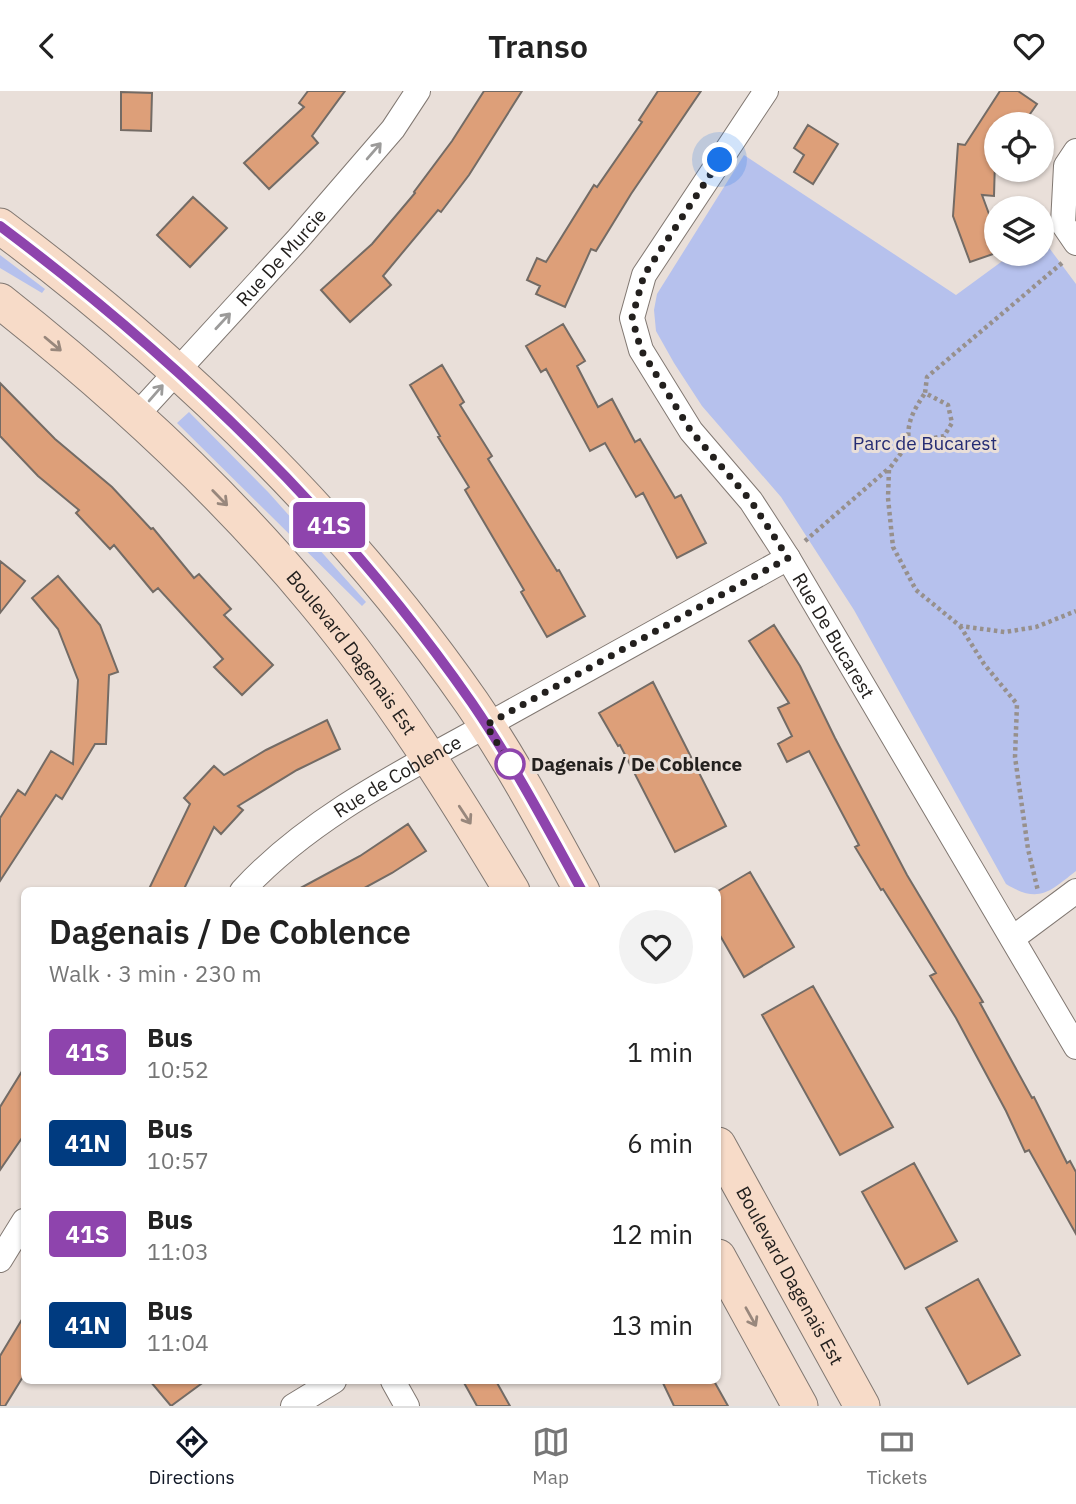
<!DOCTYPE html>
<html lang="en">
<head>
<meta charset="utf-8">
<style>
  :root { --surface:#fff; --page:#f2f2f2; --text:#222; --muted:#767676; --line:#e0e0e0; --accent:#111827 }
  body { margin:0; font-family:"IBM Plex Sans",sans-serif; background:var(--page); color:var(--text); height:100vh; display:flex; flex-direction:column; font-size:26px; white-space:nowrap }
  * { box-sizing:border-box; margin:0 }
  p { font-size:23px; color:var(--muted) }
  .icon { flex:none; width:38px; height:38px; fill:none; stroke:currentColor; stroke-width:2; stroke-linecap:round; stroke-linejoin:round }
  .map { position:relative; flex:1; overflow:hidden }
  .sheet { position:absolute; left:21px; top:796px; width:700px; height:497px; display:flex; flex-direction:column; background:var(--surface); border-radius:10px; box-shadow:0 2px 5px #0004 }
  .sheet>* { flex:none }
  .badge { padding:0 14px; border-radius:5px; font-size:24px; line-height:46px }
  .controls { position:absolute; left:984px; top:21px; display:grid; gap:14px }
  .controls a { display:grid; place-items:center; width:70px; height:70px; border-radius:50%; background:var(--surface); box-shadow:0 2px 5px #0004; font-size:35px }
  .you { position:absolute; width:35px; height:35px; margin:-18px; border:5px solid #fff; border-radius:50%; background:#1a73e8; box-shadow:0 0 0 10px #1a73e833 }
  .map>.badge { position:absolute; translate:-50% -50%; box-shadow:0 0 0 4px #fff }
  .round { display:grid; place-items:center; flex:none; width:74px; height:74px; border-radius:37px; background:var(--page) }
  .head { display:flex; align-items:center; justify-content:space-between; height:119px; padding:0 28px }
  h1 { font-size:33px; font-weight:600; line-height:52px }
  ul { padding:0; list-style:none }
  li { display:flex; align-items:center; gap:21px; height:91px; padding:0 28px }
  li div { flex:1 }
  li b { display:block; font-size:26px }
  li em { font-style:normal }
  li .badge { min-width:77px; font-weight:700; text-align:center }
  header { display:flex; justify-content:space-between; align-items:center; height:91px; padding:0 28px; background:var(--surface); font-size:32px; font-weight:600 }
  .dock { display:flex; justify-content:space-around; align-items:center; height:98px; border-top:2px solid var(--line); background:var(--surface); font-size:19px; color:var(--muted) }
  .dock a { display:grid; justify-items:center; gap:4px }
  .dock .on { color:var(--accent) }
  .map>svg:first-child { display:block }
</style>
</head>
<body>
<header><svg class="icon" aria-label="back" viewBox="0 0 24 24"><path d="M15 5l-7 7 7 7"/></svg>Transo<svg class="icon" aria-label="heart" viewBox="0 0 24 24"><path d="M12 20l-8-8c-3-5 5-10 8-4 3-6 11-1 8 4z"/></svg></header>
<div class="map">
<svg width="1076" height="1315" viewBox="0 0 1076 1315">
  <rect width="100%" height="100%" fill="#e9dfd9"/>
  <path fill="#b6c1ed" d="M744 64 956 204 1012 163H1041V146L1076 193V780C1049 801 1039 813 1006 793L854 519 781 406 702 315 674 272 656 240 654 219 657 203Z
    M0 164 45 198 42 202 0 177Z
    M189 321 269 402 366 511 362 515 177 332Z"/>
  <path fill="#dd9f79" stroke="#736b65" stroke-width="2" d="M308 0H345L312 45 318 52 269 98 244 72 304 16 299 12Z
    M484 0H522L469 84 441 121 438 119 383 185 391 194 350 231 321 199 372 153 415 102 414 101 452 50Z
    M658 0H701L631 103 596 160 591 158 565 216 536 203 540 195 527 189 537 167 546 171 594 94 597 96 642 31 639 29Z
    M1000 0H1018L1037 13 1023 33H996L994 105 982 104 996 142V162L970 171 953 125 958 53 965 54Z
    M121 1 152 2 151 40 121 39Z
    M808 34 838 53 813 93 794 81 804 64 794 57Z
    M193 106 227 137 190 176 157 144Z
    M563 233 585 270 577 275 598 316 612 308 635 351 640 348 675 407 681 404 706 452 677 467 643 402 636 406 605 352 590 360 546 278 541 281 526 255Z
    M442 274 464 311 460 314 492 365 488 368 557 480 559 479 585 525 547 546 521 501 524 499 465 399 469 396 438 346 440 345 410 294Z
    M0 292 55 348 112 396 151 438 153 437 194 487 199 483 231 518 224 524 273 574 242 604 214 576 223 568 158 497 153 501 114 454 110 458 76 422 79 419 38 385 0 345Z
    M0 470 25 490 0 522Z
    M58 485 100 534 118 581 109 584 106 653H95L62 708 56 704 0 790V727L18 699 25 704 51 660 73 673 78 589 58 538 32 507Z
    M774 534 800 575 835 647 907 784 983 911 980 912 1032 1007 1034 1006 1067 1072 1070 1070 1076 1081V1143L1029 1059 1025 1061 1006 1020 956 927 930 885 936 882 883 798 881 799 855 756 859 754 809 660 787 671 778 653 792 645 778 617 789 612 749 550Z
    M653 591 726 735 675 761 620 654 618 655 599 622Z
    M327 629 340 658 297 679 238 715 243 719 221 743 214 736 183 800H148L190 713 184 707 214 675 224 684 266 659Z
    M408 733 426 760 392 782 359 800H295L360 765Z
    M750 781 794 856 744 886 718 841V800Z
    M813 895 893 1036 840 1064 762 924Z
    M24 977V1044L0 1079V1016Z
    M914 1072 957 1150 905 1178 862 1101Z
    M978 1188 1020 1264 968 1293 926 1217Z
    M24 1225V1284L5 1315H0V1265Z
    M150 1290H205L171 1315Z
    M463 1290H496L510 1315H477Z
    M662 1290H714L728 1315H674Z"/>
  <g fill="none" stroke-linecap="round" stroke-linejoin="round">
    <defs>
      <g id="street">
        <path id="s1" d="M766 0 644 184 632 227 641 259 691 340 751 410 788 467 1076 956"/>
        <path d="M1076 60 1066 75 1063 133 1076 152"/>
        <path id="s2" d="M136 325 298 148 393 38 418 0"/>
        <path id="s3" d="M242 800C307 729 398 683 482 637 584 580 686 523 788 467"/>
        <path d="M1013 847 1076 800"/>
        <path d="M0 1169 24 1130"/>
        <path d="M393 1290 407 1315"/>
        <path d="M293 1315 334 1290"/>
      </g>
      <g id="secondary">
        <path d="M0 135C179 269 344 428 472 612 513 672 547 736 582 800"/>
        <path id="s4" d="M0 210C114 300 222 399 314 510 389 600 452 700 512 800"/>
        <path id="s5" d="M718 1054 862 1315"/>
        <path d="M718 1166 800 1315"/>
      </g>
    </defs>
    <use href="#street" stroke="#817872" stroke-width="26"/>
    <use href="#secondary" stroke="#817872" stroke-width="37"/>
    <path stroke="#97908c" stroke-width="4.5" stroke-dasharray="3.5 3.5" stroke-linecap="butt" d="M1062 172 927 286 925 302 948 314 952 332 944 345 909 352 889 378 888 407 893 456 916 499 960 535 1005 541 1036 536 1076 520
      M909 352C906 331 914 319 925 302
      M805 450 888 378
      M960 535 984 573 1017 613 1015 666 1028 758 1038 800"/>
    <use href="#street" stroke="#fff" stroke-width="24"/>
    <use href="#secondary" stroke="#f7dbc8" stroke-width="35"/>
  </g>
  <defs><path id="oneway-shaft" d="M-6 0H5M1.5-3L5.5 0L1.5 3" fill="none" stroke-width="1.6" stroke-linecap="round" stroke-linejoin="round" transform="scale(1.75)"/></defs>
  <g stroke="#9c9b9a">
    <use href="#oneway-shaft" transform="translate(374 60) rotate(-49)"/>
    <use href="#oneway-shaft" transform="translate(223 230) rotate(-47)"/>
    <use href="#oneway-shaft" transform="translate(156 302) rotate(-49)"/>
  </g>
  <g stroke="#98877c">
    <use href="#oneway-shaft" transform="translate(53 253) rotate(40)"/>
    <use href="#oneway-shaft" transform="translate(220 407) rotate(46)"/>
    <use href="#oneway-shaft" transform="translate(465 724) rotate(57)"/>
    <use href="#oneway-shaft" transform="translate(751 1226) rotate(61)"/>
  </g>
  <g fill="none" stroke-linecap="round" stroke-linejoin="round">
    <defs>
      <path id="line" d="M0 135C179 269 344 428 472 612 513 672 547 736 582 800"/>
    </defs>
    <use href="#line" stroke="#fff" stroke-width="16"/>
    <use href="#line" stroke="#8e44ad" stroke-width="10"/>
    <path stroke="#23201e" stroke-width="7" stroke-dasharray="0 12.6" d="M510 673 486 634 788 467 751 410 691 340 641 259 632 227 644 184 720 69"/>
  </g>
  <circle fill="#fff" stroke="#8e44ad" stroke-width="3.5" cx="510" cy="673" r="14"/>
  <g text-anchor="middle" stroke-width="6" stroke-linejoin="round" paint-order="stroke">
    <g font-size="19" fill="#23201e" stroke="#e9dfd9">
      <text dy="7" stroke="none"><textPath href="#s2" startOffset="215">Rue De Murcie</textPath></text>
      <text dy="7" stroke="none"><textPath href="#s1" startOffset="644">Rue De Bucarest</textPath></text>
      <text dy="7" stroke="none"><textPath href="#s4" startOffset="499">Boulevard Dagenais Est</textPath></text>
      <text dy="7" stroke="none"><textPath href="#s3" startOffset="194">Rue de Coblence</textPath></text>
      <text dy="7" stroke="none"><textPath href="#s5" startOffset="149">Boulevard Dagenais Est</textPath></text>
    </g>
    <g font-size="19" fill="#252c73" stroke="#e9dfd9">
      <text x="925" y="359">Parc de Bucarest</text>
    </g>
    <g font-size="19" font-weight="bold" fill="#23201e" stroke="#e9dfd9" text-anchor="start">
      <text x="531" y="680">Dagenais / De Coblence</text>
    </g>
  </g>
</svg>
<div class="controls">
<a><svg class="icon" aria-label="locate" viewBox="0 0 24 24"><circle cx="12" cy="12" r="6"/><path d="M12 2v4M12 18v4M2 12h4M18 12h4"/></svg></a>
<a><svg class="icon" aria-label="layers" viewBox="0 0 24 24"><path d="M12 4l9 5-9 5-9-5zM3 14l9 5 9-5"/></svg></a>
</div>
<div class="you" style="left:720px;top:69px"></div>
<b class="badge" style="left:329px;top:434px;background:#8e44ad;color:#fff">41S</b>
<section class="sheet">
<div class="head"><div><h1>Dagenais / De Coblence</h1><p>Walk · 3 min · 230 m</p></div><a class="round"><svg class="icon" aria-label="heart" viewBox="0 0 24 24"><path d="M12 20l-8-8c-3-5 5-10 8-4 3-6 11-1 8 4z"/></svg></a></div>
<ul>
<li><span class="badge" style="background:#8e44ad;color:#fff">41S</span><div><b>Bus</b><p>10:52</p></div><em>1 min</em></li>
<li><span class="badge" style="background:#003b80;color:#fff">41N</span><div><b>Bus</b><p>10:57</p></div><em>6 min</em></li>
<li><span class="badge" style="background:#8e44ad;color:#fff">41S</span><div><b>Bus</b><p>11:03</p></div><em>12 min</em></li>
<li><span class="badge" style="background:#003b80;color:#fff">41N</span><div><b>Bus</b><p>11:04</p></div><em>13 min</em></li>
</ul>
</section>
</div>
<nav class="dock">
<a class="on"><svg class="icon" aria-label="directions" viewBox="0 0 24 24"><path d="M12 3l9 9-9 9-9-9zM9 14v-3h6M13 9l2 2-2 2"/></svg>Directions</a>
<a><svg class="icon" aria-label="map" viewBox="0 0 24 24"><path d="M3 6l6-2 6 2 6-2v14l-6 2-6-2-6 2zM9 4v14M15 6v14"/></svg>Map</a>
<a><svg class="icon" aria-label="tickets" viewBox="0 0 24 24"><path d="M3 7h18v10H3zM15 7v10"/></svg>Tickets</a>
</nav>
</body>
</html>
